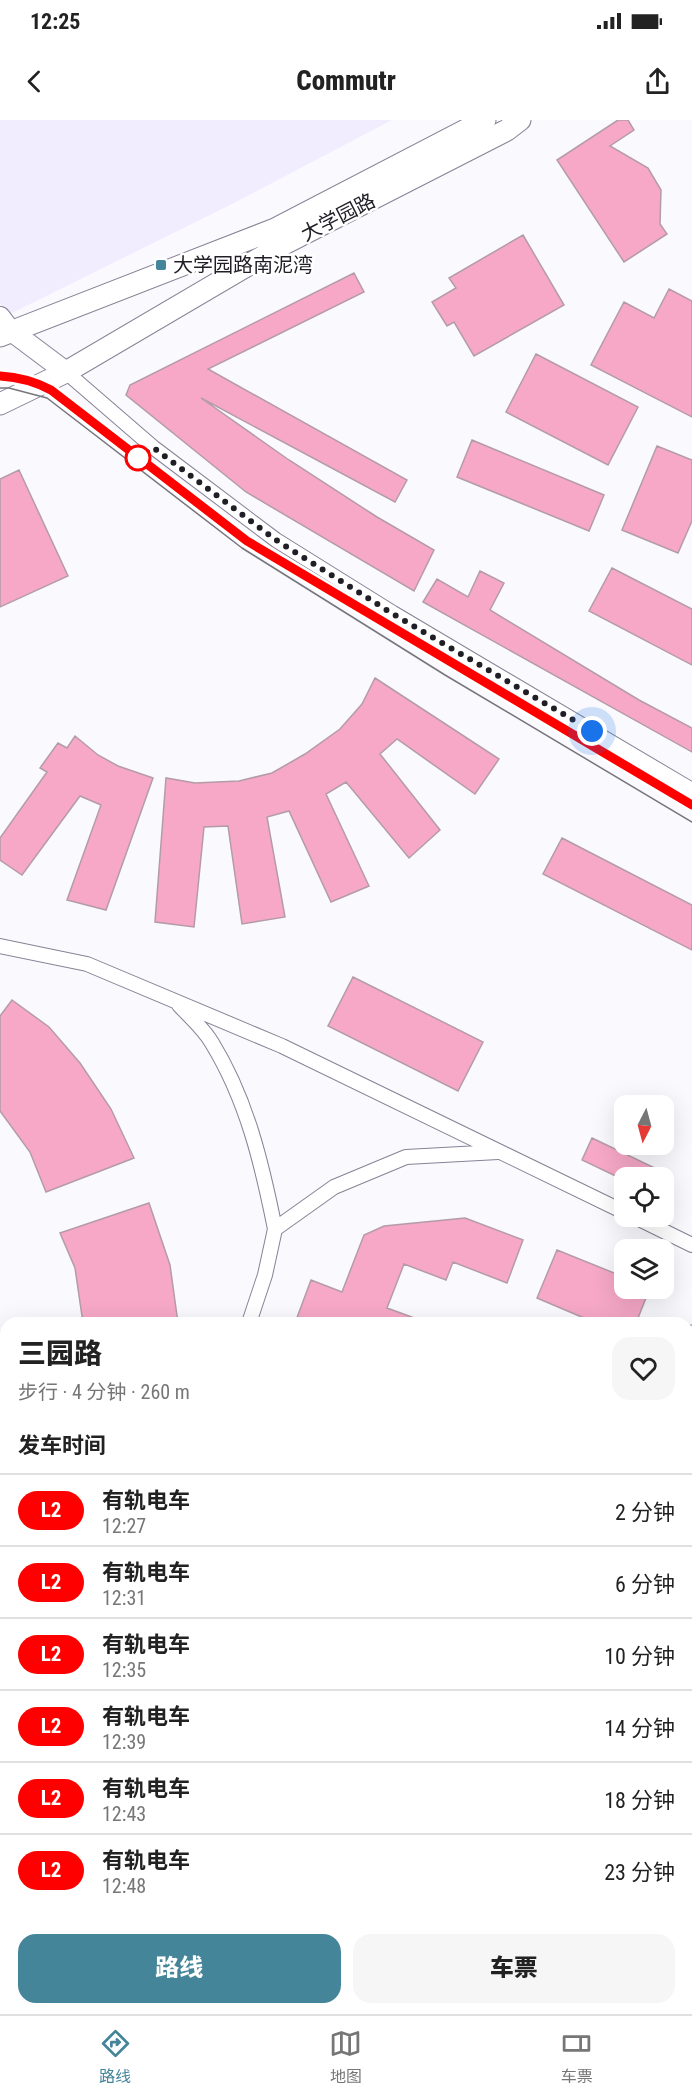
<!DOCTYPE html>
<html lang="zh">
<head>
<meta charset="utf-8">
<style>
  :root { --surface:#fff; --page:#f6f6f6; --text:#222; --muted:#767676; --line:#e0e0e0; --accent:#458599 }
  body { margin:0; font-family:"Roboto Condensed","Noto Sans SC",sans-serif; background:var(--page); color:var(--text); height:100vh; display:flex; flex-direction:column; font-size:22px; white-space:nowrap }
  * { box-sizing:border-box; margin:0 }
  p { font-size:20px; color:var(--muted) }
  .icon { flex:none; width:33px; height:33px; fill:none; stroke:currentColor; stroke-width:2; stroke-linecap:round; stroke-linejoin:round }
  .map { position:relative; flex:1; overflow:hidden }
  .side { position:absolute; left:0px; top:1197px; width:693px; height:698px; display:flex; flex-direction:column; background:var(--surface); border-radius:18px 18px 0 0; box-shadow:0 6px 24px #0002 }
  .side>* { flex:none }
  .badge { padding:0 12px; border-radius:20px; font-size:21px; line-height:39px }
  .needle { width:39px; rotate:186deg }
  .buttons { position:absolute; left:614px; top:975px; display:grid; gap:12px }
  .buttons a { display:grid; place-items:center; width:60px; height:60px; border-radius:12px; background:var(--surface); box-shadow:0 6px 24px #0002; font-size:30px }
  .you { position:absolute; width:30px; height:30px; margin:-15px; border:4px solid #fff; border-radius:50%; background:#1a73e8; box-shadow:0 0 0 9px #1a73e833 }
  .map>.badge { position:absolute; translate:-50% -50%; box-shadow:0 0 0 3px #fff }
  h2 { padding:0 18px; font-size:22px; line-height:54px }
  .round { display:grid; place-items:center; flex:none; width:63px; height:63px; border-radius:18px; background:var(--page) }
  .headline { display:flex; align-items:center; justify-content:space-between; height:102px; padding:0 18px }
  h1 { font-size:28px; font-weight:800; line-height:45px }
  .action { display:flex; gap:12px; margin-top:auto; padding:12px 18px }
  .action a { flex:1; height:69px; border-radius:18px; background:var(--accent); color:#fff; font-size:24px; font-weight:800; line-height:69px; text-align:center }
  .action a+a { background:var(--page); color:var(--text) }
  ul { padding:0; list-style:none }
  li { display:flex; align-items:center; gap:18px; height:72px; padding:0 18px; border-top:2px solid var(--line) }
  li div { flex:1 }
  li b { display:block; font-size:22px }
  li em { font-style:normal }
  li .badge { min-width:66px; font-weight:700; text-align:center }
  .status { display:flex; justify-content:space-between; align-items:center; height:42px; padding:0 30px; background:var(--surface); direction:ltr }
  .status svg { height:16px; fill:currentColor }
  header { display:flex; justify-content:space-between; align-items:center; height:78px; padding:0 18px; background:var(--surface); font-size:27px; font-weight:800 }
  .tabs { display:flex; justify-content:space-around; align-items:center; height:84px; border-top:2px solid var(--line); background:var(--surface); font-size:16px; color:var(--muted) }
  .tabs a { display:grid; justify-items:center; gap:3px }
  .tabs .active { color:var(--accent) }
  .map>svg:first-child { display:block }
</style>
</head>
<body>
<div class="status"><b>12:25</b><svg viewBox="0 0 49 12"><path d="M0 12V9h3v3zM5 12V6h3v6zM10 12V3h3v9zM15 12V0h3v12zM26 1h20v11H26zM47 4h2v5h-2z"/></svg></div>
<header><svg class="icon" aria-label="back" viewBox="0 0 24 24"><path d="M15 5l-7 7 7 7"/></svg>Commutr<svg class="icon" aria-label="share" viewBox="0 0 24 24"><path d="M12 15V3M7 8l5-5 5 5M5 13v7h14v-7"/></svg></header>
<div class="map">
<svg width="692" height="1894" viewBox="0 0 692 1894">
  <rect width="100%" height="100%" fill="#faf9fe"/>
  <path fill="#f2edfe" d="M0 0H392L232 84 8 195 0 184Z
    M692 1452V1894H520L522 1888H687V1465Z"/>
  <path fill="#f6a8c6" stroke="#b49ca5" stroke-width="1.5" d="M618 0H628L634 10 610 26 648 48 661 70 660 104 667 114 624 142 557 40Z
    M523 115 564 185 474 236 454 202 447 206 432 182 456 168 449 158Z
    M354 153 364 172 208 249 407 360 395 382 201 278 289 340 377 397 434 430 414 471 246 372 126 275 130 265Z
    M669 169 692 181V297L591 245 624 182 654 198Z
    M536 234 638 287 608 345 506 292Z
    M472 320 604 375 589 411 457 357Z
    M657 326 692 340V401L678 433 622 410Z
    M19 350 68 456 0 487V359Z
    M612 448 692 489V545L589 491Z
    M480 451 504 463 490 490 639 580 692 608V632L423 482 437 459 468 477Z
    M375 558 499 639 475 674 397 619 380 634 440 710 409 738 346 662 326 674 369 766 331 782 289 691 267 697 285 797 242 804 228 706 204 707 194 807 155 802 166 658 195 663 239 661 272 653 305 634 340 609 362 584Z
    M75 616 98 635 118 646 153 658 106 790 67 780 101 685 80 676 22 755 0 740V718L47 652 40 648 58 623 67 628Z
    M562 718 692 785V830L543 754Z
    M353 857 483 922 458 971 328 906Z
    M12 880 49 907 80 943 111 989 134 1038 46 1072 30 1032 0 991V896Z
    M592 1018 657 1049 653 1058H624V1060L582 1040Z
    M149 1083 170 1145 178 1203H83L75 1148 60 1113Z
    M465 1098 523 1120 507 1163 453 1142 446 1160 404 1144 387 1188 428 1203H295L311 1160 342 1172 364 1115 384 1106Z
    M557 1130 624 1157V1168H640L646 1178 636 1203H582L584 1198 537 1178Z
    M692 1536V1598L687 1596V1538Z
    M691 1646H692V1692L687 1690V1656Z"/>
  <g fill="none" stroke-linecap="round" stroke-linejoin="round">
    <defs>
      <path id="street" d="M66 252 154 328 276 420 393 493 692 670
        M0 826 87 844 282 926 624 1092
        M179 885C190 897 204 909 212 923 247 980 262 1044 275 1109L334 1067 406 1037 498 1032
        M633 1096 692 1125
        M249 1203 265 1155 275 1109
        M0 1549 6 1543
        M0 1661 6 1663"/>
      <path id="secondary" d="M0 197 10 210 66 252"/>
      <path id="primary" d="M0 216 275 109 485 0
        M0 284 66 252 284 124 507 10 520 0
        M687 1228 692 1216
        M687 1311 692 1299
        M421 1894 423 1888
        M454 1894 456 1888"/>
    </defs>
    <use href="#street" stroke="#888296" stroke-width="16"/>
    <use href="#secondary" stroke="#888296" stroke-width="22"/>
    <use href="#primary" stroke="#888296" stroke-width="23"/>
    <use href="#street" stroke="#fff" stroke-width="14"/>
    <use href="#secondary" stroke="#fff" stroke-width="20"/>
    <use href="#primary" stroke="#fff" stroke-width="21"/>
    <path stroke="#77757c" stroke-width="1.5" d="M0 256C24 257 45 265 63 280
      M0 268H9L47 278 242 428 445 555 692 702
      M239 415 692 685"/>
    <path stroke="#77757c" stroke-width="4.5" stroke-dasharray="12 6" stroke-linecap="butt" d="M687 1259 692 1247
      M687 1289 692 1276
      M439 1894 441 1888
      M450 1894 452 1888"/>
  </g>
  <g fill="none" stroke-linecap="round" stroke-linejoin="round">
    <defs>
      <path id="line" d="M0 256C18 257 36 262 51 270L247 421 692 685"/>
    </defs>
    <use href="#line" stroke="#fff" stroke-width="14"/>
    <use href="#line" stroke="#f00" stroke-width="9"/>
    <path stroke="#211e26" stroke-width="6" stroke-dasharray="0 10.8" d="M138 338 154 328 276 420 393 494 592 611"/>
  </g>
  <rect fill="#458599" stroke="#fff" stroke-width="2" x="155" y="139" width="12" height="12" rx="3"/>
  <circle fill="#fff" stroke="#f00" stroke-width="3" cx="138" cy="338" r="12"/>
  <g text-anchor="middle" stroke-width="5" stroke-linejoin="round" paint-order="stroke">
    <g font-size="20" fill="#211e26" stroke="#fff">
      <text transform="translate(338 97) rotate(-27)" y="7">大学园路</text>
    </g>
    <g font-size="20" fill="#211e26" stroke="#fff" text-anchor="start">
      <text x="173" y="152">大学园路南泥湾</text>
    </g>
  </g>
</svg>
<div class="buttons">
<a><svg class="needle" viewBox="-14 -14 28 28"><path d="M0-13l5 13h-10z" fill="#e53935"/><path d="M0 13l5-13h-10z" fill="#767676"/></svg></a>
<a><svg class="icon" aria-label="locate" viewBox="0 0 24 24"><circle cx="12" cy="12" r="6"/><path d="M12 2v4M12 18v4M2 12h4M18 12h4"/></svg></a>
<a><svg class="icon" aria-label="layers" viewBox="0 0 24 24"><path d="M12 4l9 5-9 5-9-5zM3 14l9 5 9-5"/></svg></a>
</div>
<div class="you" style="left:592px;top:611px"></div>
<section class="side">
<div class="headline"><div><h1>三园路</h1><p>步行 · 4 分钟 · 260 m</p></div><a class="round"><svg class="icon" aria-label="heart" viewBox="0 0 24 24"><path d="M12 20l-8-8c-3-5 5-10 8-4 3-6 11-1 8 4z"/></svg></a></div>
<h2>发车时间</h2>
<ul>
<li><span class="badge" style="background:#f00;color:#fff">L2</span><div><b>有轨电车</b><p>12:27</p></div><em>2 分钟</em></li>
<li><span class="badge" style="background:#f00;color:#fff">L2</span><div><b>有轨电车</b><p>12:31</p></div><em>6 分钟</em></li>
<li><span class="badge" style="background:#f00;color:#fff">L2</span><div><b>有轨电车</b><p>12:35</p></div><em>10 分钟</em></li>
<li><span class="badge" style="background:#f00;color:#fff">L2</span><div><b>有轨电车</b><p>12:39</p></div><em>14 分钟</em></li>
<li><span class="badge" style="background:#f00;color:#fff">L2</span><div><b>有轨电车</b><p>12:43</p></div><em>18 分钟</em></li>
<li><span class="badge" style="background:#f00;color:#fff">L2</span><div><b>有轨电车</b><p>12:48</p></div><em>23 分钟</em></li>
</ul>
<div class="action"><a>路线</a><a>车票</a></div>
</section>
</div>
<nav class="tabs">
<a class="active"><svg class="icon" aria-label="directions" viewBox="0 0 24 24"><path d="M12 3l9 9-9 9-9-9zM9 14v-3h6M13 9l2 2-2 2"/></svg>路线</a>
<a><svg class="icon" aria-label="map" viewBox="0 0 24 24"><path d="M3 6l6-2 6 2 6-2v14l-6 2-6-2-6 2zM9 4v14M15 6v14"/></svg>地图</a>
<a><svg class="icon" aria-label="tickets" viewBox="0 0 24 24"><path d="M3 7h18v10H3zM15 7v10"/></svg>车票</a>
</nav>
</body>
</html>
